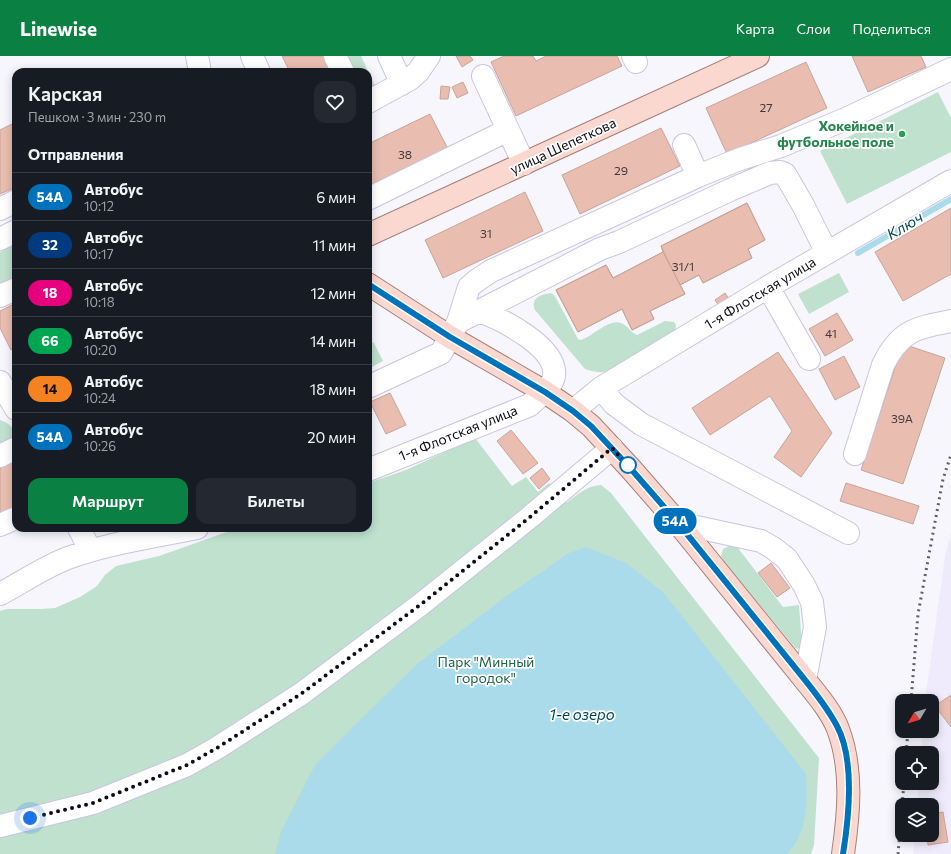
<!DOCTYPE html>
<html lang="ru">
<head>
<meta charset="utf-8">
<style>
  :root { --surface:#171b24; --page:#242831; --text:#f1f3f6; --muted:#9ea1a6; --line:#363941; --accent:#0b8043 }
  body { margin:0; font-family:Commissioner,sans-serif; background:var(--page); color:var(--text); height:100vh; display:flex; flex-direction:column; font-size:15px; white-space:nowrap }
  * { box-sizing:border-box; margin:0 }
  p { font-size:13px; color:var(--muted) }
  .icon { flex:none; width:22px; height:22px; fill:none; stroke:currentColor; stroke-width:2; stroke-linecap:round; stroke-linejoin:round }
  .map { position:relative; flex:1; overflow:hidden }
  .drawer { position:absolute; left:12px; top:12px; width:360px; height:464px; display:flex; flex-direction:column; background:var(--surface); border-radius:12px; box-shadow:0 2px 10px #0003 }
  .drawer>* { flex:none }
  .badge { padding:0 8px; border-radius:13px; font-size:14px; line-height:26px }
  .needle { width:26px; rotate:232deg }
  .buttons { position:absolute; left:895px; top:638px; display:grid; gap:8px }
  .buttons a { display:grid; place-items:center; width:44px; height:44px; border-radius:8px; background:var(--surface); box-shadow:0 2px 10px #0003; font-size:20px }
  .you { position:absolute; width:20px; height:20px; margin:-10px; border:3px solid #fff; border-radius:50%; background:#1a73e8; box-shadow:0 0 0 6px #1a73e833 }
  .map>.badge { position:absolute; translate:-50% -50%; box-shadow:0 0 0 2px #fff }
  h2 { padding:0 16px; font-size:15px; line-height:36px }
  .round { display:grid; place-items:center; flex:none; width:42px; height:42px; border-radius:12px; background:var(--page) }
  .overview { display:flex; align-items:center; justify-content:space-between; height:68px; padding:0 16px }
  h1 { font-size:19px; font-weight:600; line-height:30px }
  .button { display:flex; gap:8px; margin-top:auto; padding:8px 16px }
  .button a { flex:1; height:46px; border-radius:12px; background:var(--accent); color:#fff; font-size:16px; font-weight:600; line-height:46px; text-align:center }
  .button a+a { background:var(--page); color:var(--text) }
  ul { padding:0; list-style:none }
  li { display:flex; align-items:center; gap:12px; height:48px; padding:0 16px; border-top:1px solid var(--line) }
  li div { flex:1 }
  li b { display:block; font-size:15px }
  li em { font-style:normal }
  li .badge { min-width:44px; font-weight:700; text-align:center }
  header { display:flex; align-items:center; gap:24px; box-sizing:border-box; height:56px; padding:0 20px; background:var(--accent); color:#fff }
  header strong { font-size:19px }
  nav { display:flex; gap:22px; margin-inline-start:auto; font-size:14px }
  .map>svg:first-child { display:block }
</style>
</head>
<body>
<header>
<strong>Linewise</strong>
<nav><a>Карта</a><a>Слои</a><a>Поделиться</a></nav>
</header>
<div class="map">
<svg width="951" height="798" viewBox="0 0 951 798">
  <rect width="100%" height="100%" fill="#f8f6fd"/>
  <path fill="#efebfc" d="M951 477V798H913L915 779H932V749H917L919 727H932V697H921L923 675H932V645H925L926 637 945 500Z"/>
  <path fill="#edeafa" d="M951 482V524L942 526 946 502Z"/>
  <path fill="#bfe1ce" d="M340 0H361L377 34 368 38V16H348Z
    M938 36 951 62V96L847 148 820 95Z
    M16 188V223L0 231V196Z
    M839 217 849 236 809 258 798 238Z
    M550 237 553 238 556 242 578 283 580 284C593 281 610 260 623 268 629 271 630 276 637 279L665 265 674 266 676 269 675 275 614 314C603 317 596 317 585 313L535 254C530 242 540 239 550 237Z
    M368 285 374 287 383 305 368 313Z
    M0 364C9 367 13 371 16 379L13 385 0 391Z
    M475 382 512 430 526 421 538 436 549 427 566 447C577 439 586 430 601 429L611 437 819 702 814 789 811 798H0V555L7 553H41L55 552 80 541 97 530 105 519 116 510 159 500 238 472H368V427L406 414Z
    M729 490 738 492 783 551 799 549 802 591 796 593 725 507 721 500 723 493Z"/>
  <path fill="#aadbea" d="M586 491 626 507 663 536 806 718C807 740 808 762 798 783 796 788 791 793 787 798H275L281 776 315 709 354 670 417 608 508 539 569 497Z"/>
  <g fill="none" stroke-linecap="round" stroke-linejoin="round">
    <path stroke="#aadbea" stroke-width="6" d="M858 197 951 143"/>
  </g>
  <path fill="#e9bdb0" stroke="#c7a59b" d="M282 0H331L338 16H290Z
    M456 0H470L473 4 462 11Z
    M504 0H533L536 5 546 0H617L622 10 516 60 491 6Z
    M852 0H921L926 11 868 36Z
    M806 6 827 52 727 98 706 52Z
    M463 26 468 37 457 42 452 31Z
    M441 30 450 31 448 43H440Z
    M430 58 449 95 368 134V88Z
    M14 67 16 73V131L0 138V74Z
    M661 72 680 110 580 158 562 119Z
    M525 136 543 175 443 222 425 184Z
    M747 147 765 184 748 193 752 202 703 227 699 219 680 229 685 238 650 255 654 263 632 274 622 253 578 276 556 234 606 209 613 222 663 196 661 190Z
    M747 147 765 184 748 193 752 202 703 227 699 219 680 229 661 190Z
    M951 152V218L903 245 875 196Z
    M663 196 685 238 650 255 654 263 632 274 622 253 578 276 556 234 606 209 613 222Z
    M725 237 729 243 719 250 715 244Z
    M16 247V291L11 294 0 272V255Z
    M837 257 853 284 825 300 809 273Z
    M903 288 945 302 903 428 861 414Z
    M778 296 832 377 801 421 774 401 792 375 770 340 710 379 692 352Z
    M844 300 860 331 835 344 819 313Z
    M390 337 406 369 386 378 370 346Z
    M511 374 538 407 523 418 497 385Z
    M16 404V455L0 462V411Z
    M542 412 550 423 539 433 530 422Z
    M846 427 919 450 913 468 840 445Z
    M771 507 790 532 777 541 758 517Z
    M951 639V671L935 650Z
    M943 756 948 786 928 789 927 779H932V758Z"/>
  <g fill="none" stroke-linecap="round" stroke-linejoin="round">
    <defs>
      <path id="minor" d="M197 0 200 16
        M252 0 259 16
        M335 0 343 16
        M389 0 402 28
        M633 0 636 6
        M483 20 524 108
        M368 46 410 23 418 16 429 0
        M684 89 698 120
        M368 143 508 74
        M0 153 16 145
        M0 183 16 175
        M768 231 809 303
        M0 240 16 233
        M458 266 600 193 619 186 730 134 770 117 780 116 785 118 803 149 827 197
        M0 326 16 353
        M368 331 441 297 458 266 469 231 476 225 491 215 698 120 740 103 781 90 848 62 951 13
        M601 332 614 348 641 368 848 477
        M573 355 601 332 768 231 951 125
        M855 398 883 309C900 274 916 272 951 265
        M0 400 16 392
        M368 414 530 349C537 342 553 330 554 320 558 291 501 263 479 255
        M678 467 761 485 773 492 787 503 804 529 812 546 815 571 805 624
        M0 469 16 462
        M79 472 90 494
        M0 538C23 526 44 511 68 502 109 487 154 481 197 472
        M0 770 93 747 187 709 217 692 301 638 420 549 530 461 612 392"/>
      <path id="major" d="M368 179 758 0
        M368 228 450 281 545 336 573 355 591 370 631 413 678 467 805 624C817 639 831 655 838 673 853 713 849 757 843 798"/>
    </defs>
    <use href="#minor" stroke="#cac4e2" stroke-width="24"/>
    <use href="#major" stroke="#a5807a" stroke-width="24"/>
    <use href="#minor" stroke="#fff" stroke-width="22"/>
    <use href="#major" stroke="#fad8d0" stroke-width="22"/>
    <path stroke="#605e66" stroke-width="3" stroke-dasharray="2 4" stroke-linecap="butt" d="M911 645 918 558 943 423 951 399
      M906 697 908 675
      M902 749 904 727
      M898 798 902 751"/>
  </g>
  <g fill="none" stroke-linecap="round" stroke-linejoin="round">
    <defs>
      <path id="line" d="M368 228 450 281 545 336 573 355 591 370 631 413 678 467 805 624C817 639 828 653 837 670 855 704 849 761 843 798"/>
    </defs>
    <use href="#line" stroke="#fff" stroke-width="9"/>
    <use href="#line" stroke="#0072bc" stroke-width="6"/>
    <path stroke="#0e0c16" stroke-width="4" stroke-dasharray="0 7.2" d="M30 762 93 747 187 709 217 692 301 638 420 549 530 461 612 392 631 413 628 409"/>
  </g>
  <circle fill="#2e9e5b" stroke="#fff" stroke-width="1.5" cx="902" cy="78" r="4"/>
  <circle fill="#fff" stroke="#0072bc" stroke-width="2" cx="628" cy="409" r="8"/>
  <g text-anchor="middle" stroke-width="3.5" stroke-linejoin="round" paint-order="stroke">
    <g font-size="12" fill="#45383c">
      <text x="766" y="56">27</text>
      <text x="405" y="103">38</text>
      <text x="621" y="119">29</text>
      <text x="486" y="182">31</text>
      <text x="683" y="215">31/1</text>
      <text x="831" y="282">41</text>
      <text x="902" y="367">39А</text>
    </g>
    <g font-size="14" font-weight="bold" fill="#27864d" stroke="#fff" text-anchor="end">
      <text x="894" y="75">Хокейное и<tspan x="894" dy="16">футбольное поле</tspan></text>
    </g>
    <g font-size="14" fill="#0e0c16" stroke="#fff">
      <text transform="translate(563 90) rotate(-25)" y="5">улица Шепеткова</text>
      <text transform="translate(760 237) rotate(-31)" y="5">1-я Флотская улица</text>
      <text transform="translate(458 377) rotate(-22)" y="5">1-я Флотская улица</text>
    </g>
    <g font-size="14" fill="#1f6547" stroke="#fff">
      <text x="486" y="611">Парк "Минный<tspan x="486" dy="16">городок"</tspan></text>
    </g>
    <g font-size="15" font-style="italic" fill="#004756" stroke="#fff">
      <text transform="translate(905 170) rotate(-31)" y="5">Ключ</text>
      <text x="582" y="664">1-е озеро</text>
    </g>
  </g>
</svg>
<div class="buttons">
<a><svg class="needle" viewBox="-14 -14 28 28"><path d="M0-13l5 13h-10z" fill="#e53935"/><path d="M0 13l5-13h-10z" fill="#9ea1a6"/></svg></a>
<a><svg class="icon" aria-label="locate" viewBox="0 0 24 24"><circle cx="12" cy="12" r="6"/><path d="M12 2v4M12 18v4M2 12h4M18 12h4"/></svg></a>
<a><svg class="icon" aria-label="layers" viewBox="0 0 24 24"><path d="M12 4l9 5-9 5-9-5zM3 14l9 5 9-5"/></svg></a>
</div>
<div class="you" style="left:30px;top:762px"></div>
<b class="badge" style="left:675px;top:465px;background:#0072bc;color:#fff">54А</b>
<section class="drawer">
<div class="overview"><div><h1>Карская</h1><p>Пешком · 3 мин · 230 m</p></div><a class="round"><svg class="icon" aria-label="heart" viewBox="0 0 24 24"><path d="M12 20l-8-8c-3-5 5-10 8-4 3-6 11-1 8 4z"/></svg></a></div>
<h2>Отправления</h2>
<ul>
<li><span class="badge" style="background:#0072bc;color:#fff">54А</span><div><b>Автобус</b><p>10:12</p></div><em>6 мин</em></li>
<li><span class="badge" style="background:#003b80;color:#fff">32</span><div><b>Автобус</b><p>10:17</p></div><em>11 мин</em></li>
<li><span class="badge" style="background:#e6007e;color:#fff">18</span><div><b>Автобус</b><p>10:18</p></div><em>12 мин</em></li>
<li><span class="badge" style="background:#00a651;color:#fff">66</span><div><b>Автобус</b><p>10:20</p></div><em>14 мин</em></li>
<li><span class="badge" style="background:#f58220;color:#111">14</span><div><b>Автобус</b><p>10:24</p></div><em>18 мин</em></li>
<li><span class="badge" style="background:#0072bc;color:#fff">54А</span><div><b>Автобус</b><p>10:26</p></div><em>20 мин</em></li>
</ul>
<div class="button"><a>Маршрут</a><a>Билеты</a></div>
</section>
</div>
</body>
</html>
